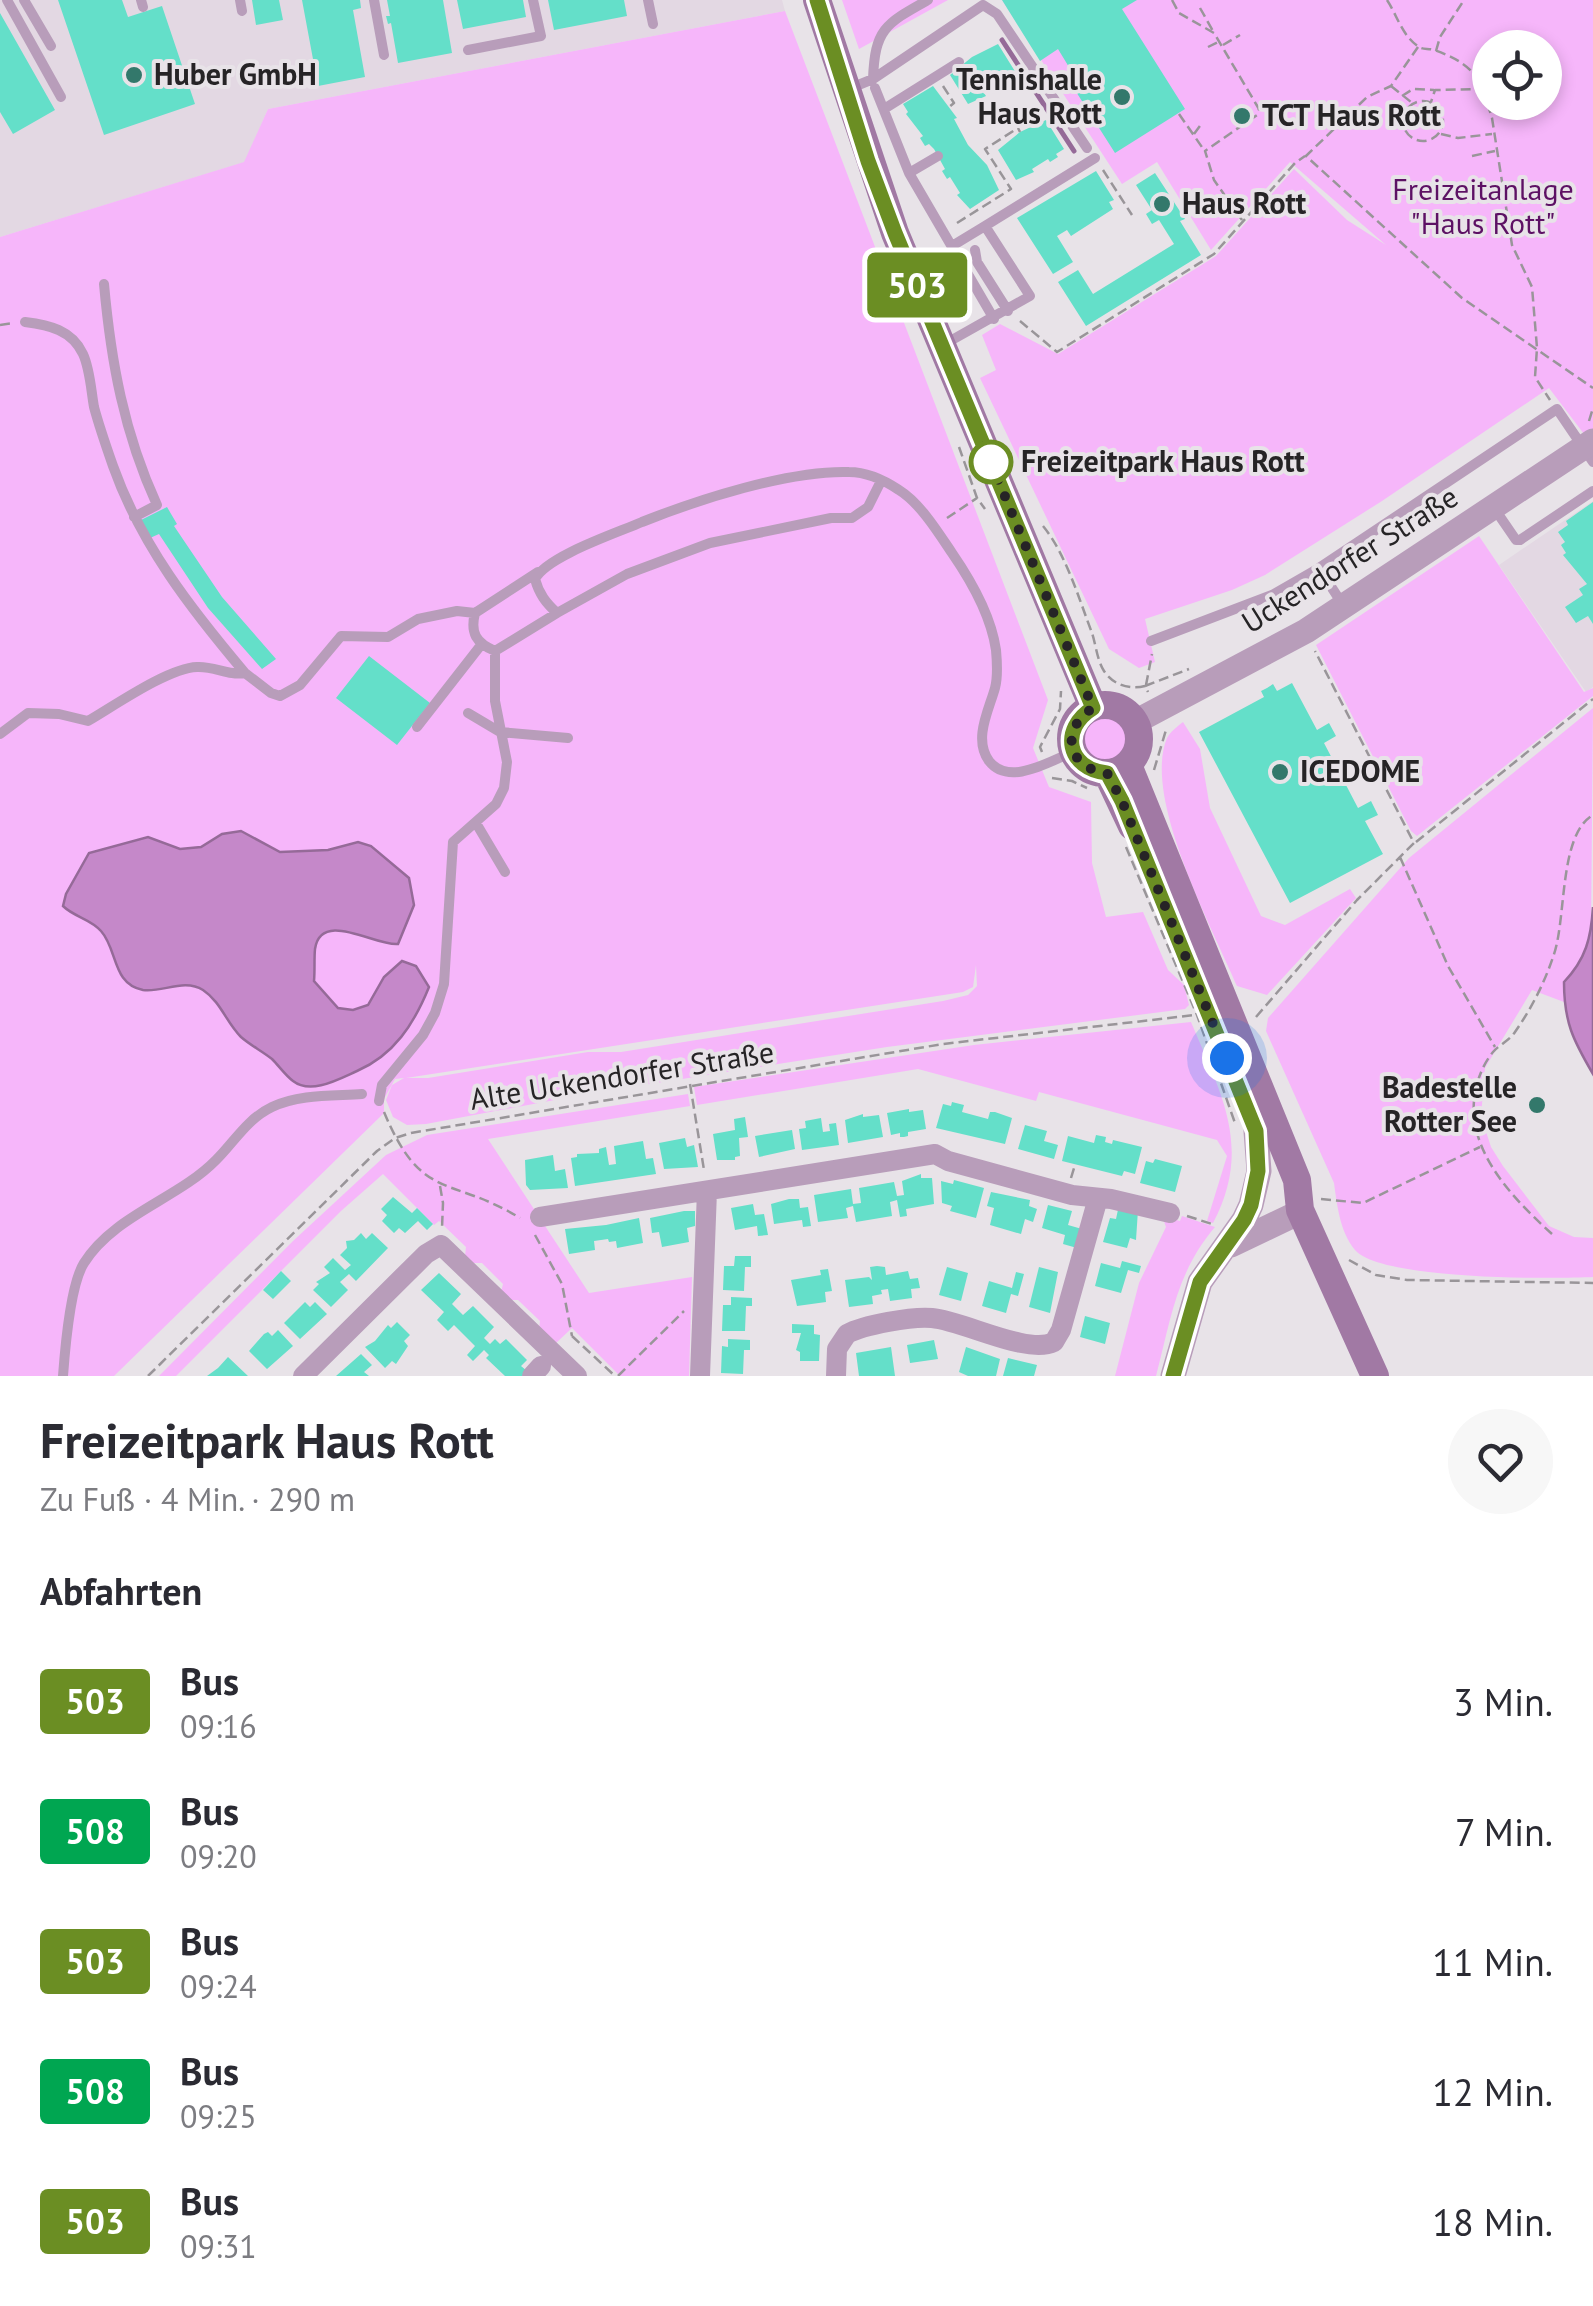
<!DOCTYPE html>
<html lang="de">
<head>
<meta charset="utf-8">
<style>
  :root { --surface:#fff; --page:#f7f7f7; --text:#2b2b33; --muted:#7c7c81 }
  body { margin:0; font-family:"PT Sans",sans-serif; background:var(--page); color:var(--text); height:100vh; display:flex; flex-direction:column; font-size:38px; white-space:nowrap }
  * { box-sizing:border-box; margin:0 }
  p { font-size:32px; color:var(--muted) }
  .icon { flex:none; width:55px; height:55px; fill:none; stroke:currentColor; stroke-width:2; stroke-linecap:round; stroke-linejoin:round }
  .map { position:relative; height:1376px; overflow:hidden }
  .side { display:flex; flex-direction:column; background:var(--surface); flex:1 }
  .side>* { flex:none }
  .badge { padding:0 20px; border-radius:8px; font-size:35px; line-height:65px }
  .buttons { position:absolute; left:1472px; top:30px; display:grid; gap:20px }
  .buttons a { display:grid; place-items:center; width:90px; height:90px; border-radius:50%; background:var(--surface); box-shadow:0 5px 15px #0003; font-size:50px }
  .you { position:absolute; width:50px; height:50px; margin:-25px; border:8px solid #fff; border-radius:50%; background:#1a73e8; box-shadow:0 0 0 15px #1a73e833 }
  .map>.badge { position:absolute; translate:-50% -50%; box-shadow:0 0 0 5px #fff }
  h2 { padding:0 40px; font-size:38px; line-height:90px }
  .round { display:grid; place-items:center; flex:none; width:105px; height:105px; border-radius:52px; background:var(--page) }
  .headline { display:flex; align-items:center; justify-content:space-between; height:170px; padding:0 40px }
  h1 { font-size:48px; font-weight:600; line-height:75px }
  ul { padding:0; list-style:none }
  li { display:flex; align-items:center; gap:30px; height:130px; padding:0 40px }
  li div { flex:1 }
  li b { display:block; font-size:38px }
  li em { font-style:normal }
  li .badge { min-width:110px; font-weight:700; text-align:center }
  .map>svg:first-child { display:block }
</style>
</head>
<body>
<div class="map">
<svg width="1593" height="1376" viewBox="0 0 1593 1376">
  <rect width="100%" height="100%" fill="#e8e3e8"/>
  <path fill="#e3d8e3" d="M0 0H782L785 11 268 109 245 162 0 237Z
    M1593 501V687L1586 692 1499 565Z"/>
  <path fill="#f6b6fa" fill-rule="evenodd" d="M842 0H948L859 49Z
    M1002 0H1593V431L1584 434 1549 388 1382 501 1265 575 1232 590 1145 619 1155 662 1139 668 1109 649 980 378 996 370 982 335 1000 324 1058 354 1216 256 1294 169 1347 220 1386 245 1290 162 1211 250 1157 162 1122 184ZM1490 48H1545V102H1490Z
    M785 11 1048 700 1033 748 1049 787 1091 802 1092 863 1106 917 1143 912 1168 970 1184 985 1189 1005 1185 1009 887 1047 592 1093 426 1124 407 1125 393 1117 386 1100 392 1085 404 1078 395 1079 384 1099V1113L114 1376H0V237L244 162 268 109ZM976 965 977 986 968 995 943 1001 621 1052H588L428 1078H406L963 992 973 987Z
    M1479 536 1584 692 1593 688V696L1417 836 1411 831 1316 645Z
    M1593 708 1591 929 1580 966 1564 982V1002L1532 990 1485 1068 1481 1116 1491 1147 1503 1166 1549 1226 1574 1237 1593 1238V1277C1550 1279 1381 1280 1355 1250 1340 1232 1337 1205 1334 1183L1266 1031 1268 1018 1409 858Z
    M1080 739a25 25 0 1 1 50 0a25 25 0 1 1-50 0Z
    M1183 722 1200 749 1210 808 1261 916 1285 925 1350 889 1356 898 1267 995 1237 986C1213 929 1142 798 1167 738 1170 732 1178 726 1183 722Z
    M1191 1022C1221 1094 1253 1147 1213 1223L1207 1221 1227 1156 1217 1140 1039 1092 1036 1101 918 1069 697 1105 694 1087 974 1045Z
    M688 1094 690 1106 488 1139 589 1293 692 1277 689 1376H620L572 1328 555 1344 539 1329 540 1321 518 1300H510L501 1292 503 1284 482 1263H472L465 1256 466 1247 439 1221 434 1225 383 1174 341 1211 176 1376H159L293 1241 386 1155 427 1135Z
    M1162 1216 1180 1221 1182 1216 1215 1227C1176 1273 1171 1319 1156 1376H1115L1139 1283 1166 1227Z"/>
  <path fill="#c588c9" stroke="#956a98" stroke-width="2.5" d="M241 831 280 852 328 850 358 842 371 846 409 878 414 905 398 944C377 947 321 909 315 949 314 959 315 970 314 981L338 1008 353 1010 368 1005 384 977 402 961 416 966 429 987C414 1024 394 1055 357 1071 339 1079 311 1095 293 1081 285 1075 279 1066 272 1059 262 1051 250 1045 241 1037 226 1022 221 1002 203 990 184 978 162 993 143 990 112 984 118 950 101 931 91 919 74 917 63 906L66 894 89 853 148 837 180 849 201 847 222 834Z
    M1593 907V1074C1573 1040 1564 1022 1564 982 1586 959 1591 938 1593 907Z"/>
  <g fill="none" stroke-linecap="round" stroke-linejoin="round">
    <path stroke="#956a98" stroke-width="5" d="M1002 40 1074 151"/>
  </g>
  <path fill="#64dfc9" d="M58 0H122L128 17 162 6 195 104 104 135Z
    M252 0H279L283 20 256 25Z
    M302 0H360L361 8 353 10 365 77 318 86Z
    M387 0H443L452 53 398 63 391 23 388 24 386 16H390Z
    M457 0H523L526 17 463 29Z
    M548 0H624L627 16 554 30Z
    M1002 0H1137L1122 9 1185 109 1115 153 1066 76 1072 72 1058 49 1040 61Z
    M0 13 55 110 13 134 0 112Z
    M998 44 1016 73 1008 78 1010 81 984 93 986 96 968 104 950 75 972 57Z
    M933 86 957 118 954 119 968 145 987 165 999 190 970 209 957 195 960 193 950 177 947 179 942 171 945 169 934 149 929 144 925 146 920 138 923 136 906 114 908 112 903 104Z
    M1046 120 1064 149 1056 154 1058 157 1050 162 1048 159 1032 169 1034 172 1016 180 998 150 1020 132Z
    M1096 171 1114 200 1109 202 1113 209 1071 236 1067 230 1057 236 1073 262 1053 274 1017 218Z
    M1155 173 1185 219 1180 221 1201 255 1086 326 1058 282 1078 270 1093 294 1174 244 1159 220 1152 224 1146 214 1152 210 1136 185Z
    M1593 502V624L1588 616 1576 623 1565 607 1583 595 1579 589 1587 584 1563 555 1566 553 1561 545 1565 542 1558 532 1568 525 1566 521Z
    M167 507 177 524 174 526 222 597 276 659 262 669 208 608 159 534 150 538 141 520Z
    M369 656 430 703 397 745 336 698Z
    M1292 683 1317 730 1329 723 1336 736 1324 743 1358 808 1371 801 1378 815 1365 821 1383 854 1290 903 1199 732 1264 697 1261 691 1267 688 1273 684 1277 691Z
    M952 1102 964 1105 962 1112 988 1119 990 1112H995L1012 1118 1005 1144 936 1128 943 1104 951 1106Z
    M909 1109V1112L923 1110 926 1129 908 1132V1136L904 1137H900V1133L891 1135 887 1113Z
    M863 1114V1117L879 1115 883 1137 848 1143 845 1120Z
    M745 1117 748 1137 739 1138 740 1156 735 1157V1160H717L713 1134 735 1130 734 1119Z
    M821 1118 823 1132 830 1131 829 1124 836 1123 839 1145 802 1150 799 1129 806 1128 805 1121Z
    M1025 1125 1047 1131 1044 1141 1058 1145 1054 1159 1018 1149Z
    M792 1130 795 1149 759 1157 755 1136Z
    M1096 1135 1106 1137 1105 1142 1112 1144 1113 1140 1142 1147 1135 1174 1124 1171 1122 1176 1062 1161 1068 1136 1094 1143Z
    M685 1138 687 1147 694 1145 698 1167 664 1169 659 1143Z
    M643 1141 646 1159 653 1158 656 1174 575 1186 571 1158 577 1157V1154L599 1153V1149L606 1147 609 1165 616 1164 614 1146Z
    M553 1155 555 1171 565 1169 568 1188 530 1190 526 1185 525 1160Z
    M1155 1159 1182 1166 1175 1192 1140 1183 1146 1161 1153 1163Z
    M921 1174V1178H932L934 1204 906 1209 907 1216 900 1217 897 1200 890 1202 892 1216 856 1222 853 1206 846 1208 848 1218 818 1222 814 1195 851 1189 853 1204 861 1203 859 1188 894 1182 897 1196 904 1195 902 1181Z
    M954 1180 984 1188 976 1218 950 1211 952 1206 942 1203 941 1181 953 1184Z
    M991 1192 1030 1200 1029 1206 1037 1209 1033 1222 1025 1219 1021 1234 990 1225 994 1208 987 1206Z
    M393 1197 412 1213 417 1208 433 1224 427 1230 418 1221 405 1233 399 1228 394 1233 382 1221 387 1215 381 1209Z
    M789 1199H799L800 1208 808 1207 811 1226 803 1227 802 1220 774 1224 771 1204Z
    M753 1204 755 1215 764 1214 768 1235 758 1236 757 1226 735 1230 731 1208Z
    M1048 1205 1072 1211 1068 1225 1082 1229 1077 1248 1063 1244 1065 1235 1042 1228Z
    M1119 1205 1138 1210 1136 1240 1130 1238 1127 1248 1103 1242 1110 1218 1116 1219Z
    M684 1211H695V1226L687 1228 689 1242 662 1247 659 1232 652 1233 650 1218Z
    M639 1218 643 1243 617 1248 616 1241 609 1242 608 1239 594 1241 595 1250 569 1254 565 1229 606 1225Z
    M361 1233 366 1239 372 1233 388 1248 356 1281 349 1274 340 1282 348 1290 331 1307 313 1290 319 1284 316 1282 330 1273 324 1267 333 1258 345 1270 351 1265 340 1255 347 1248 346 1241 354 1240Z
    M735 1256H751V1267H745L744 1291 723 1290 724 1266H734Z
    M1122 1261 1141 1266 1139 1273 1128 1270 1121 1293 1095 1286 1101 1263 1120 1268Z
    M877 1266 885 1267 886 1275 908 1271 910 1279 918 1278 920 1288 911 1289 912 1298 890 1301 888 1289 881 1290 882 1294 872 1296 873 1304 849 1307 845 1280 869 1277 872 1280 870 1267Z
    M947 1267 968 1273 961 1301 939 1295Z
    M1039 1267 1058 1272 1050 1313 1029 1307Z
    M828 1269 832 1291 825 1292 826 1302 797 1306 791 1280 821 1275 820 1270Z
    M281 1271 291 1281 273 1299 263 1290Z
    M1016 1272 1024 1274 1018 1296 1011 1294 1006 1313 982 1306 989 1281 1012 1288Z
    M439 1273 461 1294 452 1304 463 1315 473 1306 494 1327 484 1338 490 1344 495 1339 500 1344 506 1339 527 1360 521 1366 527 1371 522 1376H505L486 1358 489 1355 484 1350 473 1361 467 1355 475 1346 454 1325 448 1331 437 1320 444 1312 421 1290Z
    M731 1297 752 1298V1306H746L745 1331H722L723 1305H731Z
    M305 1302 310 1307 315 1302 327 1314 300 1339 284 1323Z
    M1085 1316 1110 1323 1105 1344 1080 1337Z
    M397 1322 410 1335 404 1341 408 1346 396 1364 392 1361 385 1368 365 1347 375 1341 388 1325 391 1328Z
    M792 1324 814 1325V1334L820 1335 819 1361H800V1352L796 1350 801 1333H792Z
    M278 1330 293 1346 267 1369 249 1351 264 1334 268 1332 272 1336Z
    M728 1339 750 1340V1350H744L743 1374 721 1373 722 1346 728 1347Z
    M934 1340 938 1359 910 1363 907 1345Z
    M891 1347 895 1376H859L856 1353Z
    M966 1347 1000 1359 996 1376H968L959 1372Z
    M361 1354 372 1365 364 1372 369 1376H336Z
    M228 1357 248 1376H207L218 1368Z
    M1008 1358 1037 1365 1034 1376H1003Z"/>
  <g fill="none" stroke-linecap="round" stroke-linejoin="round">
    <path stroke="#999599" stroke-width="2.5" stroke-dasharray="10 5" stroke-linecap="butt" d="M1172 0 1179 13 1214 33 1259 109 1257 115 1205 151 1214 180 1242 220
      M1387 0C1397 15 1402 36 1419 47 1424 50 1428 48 1434 50 1455 57 1475 68 1483 89L1435 90 1431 102
      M1200 8 1213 31
      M1223 45 1240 35
      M1208 47 1218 42
      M1418 47 1391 86 1367 97 1306 156 1462 298 1593 388
      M1436 51 1440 37 1464 0
      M943 86 954 103 949 107
      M1391 86 1411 102
      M1483 89 1492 118 1512 245 1532 287 1537 348 1535 377 1550 400
      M1402 96 1413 89 1434 90
      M1403 121a20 20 0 1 1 40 0a20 20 0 1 1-40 0Z
      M1179 114 1204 150
      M1194 134 1202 123
      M1441 134 1458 138 1492 134
      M1472 156 1495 151
      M1103 170 1132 215
      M957 223 1011 189 985 149 1018 128 1020 132
      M1020 321 1057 352 1214 254 1295 163 1305 156
      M0 325 14 323
      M1589 421 1593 408
      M959 447 977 498 985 509
      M947 518 977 498
      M1043 526C1066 554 1079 599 1092 633 1096 645 1097 660 1104 671 1113 685 1130 690 1145 686L1148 692
      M1146 685 1152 654
      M1145 686 1189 669
      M1042 752 1040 747 1060 709 1061 691
      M1154 770 1166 730
      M1052 778 1072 781 1087 788
      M1416 842 1593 699
      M1126 847 1197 1015 1235 1123
      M1400 857 1448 966 1495 1047
      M1256 1017 1357 900 1414 843 1315 651
      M690 1084 704 1170
      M384 1112C422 1203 450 1175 520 1218
      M1071 1178 1075 1165
      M440 1186 443 1203 442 1228
      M1321 1199 1363 1203 1480 1147
      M1187 1216 1212 1224
      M1552 1234C1519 1204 1478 1163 1474 1116 1472 1094 1479 1069 1493 1052 1500 1044 1509 1041 1515 1032 1531 1009 1544 984 1553 957 1567 921 1558 835 1593 815
      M535 1235 562 1284 572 1336
      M1349 1260 1376 1275 1407 1280 1593 1283
      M572 1336 615 1376
      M148 1376 377 1151 395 1138 411 1133 943 1044 1195 1015
      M618 1376 684 1311"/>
    <path stroke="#b89dba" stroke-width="10" d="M7 0 61 97
      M24 0 51 46
      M141 0 143 7
      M240 0 242 11
      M374 0 384 55
      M648 0 653 24
      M468 50 541 36 533 0
      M873 79C875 29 885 24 928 0
      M851 88 873 79 983 5 997 14 1087 148
      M875 88 909 173 994 319
      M884 109 959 62
      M909 173 938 156
      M952 246 985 226
      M975 250 977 262 1008 311
      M104 284C111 362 124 433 157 505L134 517
      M25 322C49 325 72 330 83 354 90 369 91 390 94 407 99 426 106 446 113 466 141 545 191 609 245 673
      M943 345 1030 296 985 226 1095 158
      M881 481 868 507 852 518H831L710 543 627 574 557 613C546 603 539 594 535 579 547 556 617 533 642 522 697 500 789 470 849 472 866 472 884 480 899 490 920 503 938 532 952 553 972 582 991 615 996 650 997 661 998 677 995 688 989 710 973 739 989 761 1009 787 1050 761 1073 752
      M1494 508 1516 540H1520L1593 491
      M1319 568 1343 605
      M538 572 475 613C470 633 476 643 495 651L557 613
      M1151 641 1272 595 1319 568 1557 409 1593 462
      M468 713 500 732 568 738
      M417 727 481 645
      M0 734 28 713 59 714 88 721C114 706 168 668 197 667 215 666 228 676 245 673L271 693 280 696 300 685 341 636 388 637 418 619 457 611 475 613
      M476 823 505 872
      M379 1101 382 1085 423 1035 435 1013 444 984 453 842 496 804 504 788 507 762 495 701V651
      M63 1376C65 1349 70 1285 84 1263 114 1215 178 1199 216 1160 235 1141 247 1119 272 1107 299 1094 333 1096 362 1094"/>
    <path stroke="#b89dba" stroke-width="20" d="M540 1217 935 1154 948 1161 1072 1195 1111 1199 1170 1213
      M303 1376 426 1254 441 1245 577 1376
      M532 1376 541 1366
      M700 1376 707 1191
      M836 1376 837 1349 847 1334C863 1325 913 1316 932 1318 964 1321 1027 1355 1054 1342L1061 1330 1098 1198"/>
    <path stroke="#b89dba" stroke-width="25" d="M1135 722 1306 631 1593 441
      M1231 1245 1300 1212
      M1173 1376 1200 1282 1244 1220 1251 1205 1259 1171 1256 1131"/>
    <path stroke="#a179a4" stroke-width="28" d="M817 0 895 233 1093 707
      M1071 739a34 34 0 1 1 68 0a34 34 0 1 1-68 0Z
      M1128 765 1297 1180 1300 1210 1375 1376
      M1107 773 1132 826"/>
  </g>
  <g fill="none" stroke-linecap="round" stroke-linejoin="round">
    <defs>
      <path id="line" d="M817 0 868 161 895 233 1093 708C1059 729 1067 769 1107 773L1122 801 1256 1131 1258 1171 1251 1205 1244 1220 1200 1282 1173 1376"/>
    </defs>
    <use href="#line" stroke="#fff" stroke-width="22"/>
    <use href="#line" stroke="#6b8e23" stroke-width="15"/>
    <path stroke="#262426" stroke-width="10" stroke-dasharray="0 18" d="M991 462 984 446 1093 708C1059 729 1067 769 1107 773L1122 801 1227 1058"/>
  </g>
  <g fill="#33786b" stroke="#e8e3e8" stroke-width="4">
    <circle cx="134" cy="75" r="10"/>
    <circle cx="1122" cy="97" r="10"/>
    <circle cx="1242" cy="116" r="10"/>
    <circle cx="1162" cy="204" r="10"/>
    <circle cx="1280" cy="772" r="10"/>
    <circle cx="1537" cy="1105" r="10"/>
  </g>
  <circle fill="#fff" stroke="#6b8e23" stroke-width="5" cx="991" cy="462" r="20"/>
  <g text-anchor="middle" stroke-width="8" stroke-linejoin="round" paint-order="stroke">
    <g font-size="30" font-weight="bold" fill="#262426" stroke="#e8e3e8" text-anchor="start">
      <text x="154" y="85">Huber GmbH</text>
      <text x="1102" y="90" text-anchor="end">Tennishalle<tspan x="1102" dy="34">Haus Rott</tspan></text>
      <text x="1262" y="126">TCT Haus Rott</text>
      <text x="1182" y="214">Haus Rott</text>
      <text x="1300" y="782">ICEDOME</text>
      <text x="1517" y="1098" text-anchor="end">Badestelle<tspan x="1517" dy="34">Rotter See</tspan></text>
    </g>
    <g font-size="30" fill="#5d1164" stroke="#e8e3e8">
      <text x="1483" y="200">Freizeitanlage<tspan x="1483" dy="34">"Haus Rott"</tspan></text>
    </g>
    <g font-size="30" font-weight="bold" fill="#262426" stroke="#e8e3e8" text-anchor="start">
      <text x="1021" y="472">Freizeitpark Haus Rott</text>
    </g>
    <g font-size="30" fill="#262426" stroke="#e8e3e8">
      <text transform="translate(1350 560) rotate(-32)" y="10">Uckendorfer Straße</text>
      <text transform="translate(622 1076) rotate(-9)" y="10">Alte Uckendorfer Straße</text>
    </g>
  </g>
</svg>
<div class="buttons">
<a><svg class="icon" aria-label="locate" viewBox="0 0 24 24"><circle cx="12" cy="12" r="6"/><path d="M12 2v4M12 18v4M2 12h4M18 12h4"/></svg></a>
</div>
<div class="you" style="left:1227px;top:1058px"></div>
<b class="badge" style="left:917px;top:285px;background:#6b8e23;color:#fff">503</b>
</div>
<section class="side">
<div class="headline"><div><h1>Freizeitpark Haus Rott</h1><p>Zu Fuß · 4 Min. · 290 m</p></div><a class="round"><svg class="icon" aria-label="heart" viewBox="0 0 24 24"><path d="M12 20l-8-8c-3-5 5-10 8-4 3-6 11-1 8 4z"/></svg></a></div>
<h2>Abfahrten</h2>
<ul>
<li><span class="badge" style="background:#6b8e23;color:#fff">503</span><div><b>Bus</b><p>09:16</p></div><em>3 Min.</em></li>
<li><span class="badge" style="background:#00a651;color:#fff">508</span><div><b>Bus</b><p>09:20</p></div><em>7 Min.</em></li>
<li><span class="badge" style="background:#6b8e23;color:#fff">503</span><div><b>Bus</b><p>09:24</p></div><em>11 Min.</em></li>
<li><span class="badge" style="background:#00a651;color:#fff">508</span><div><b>Bus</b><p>09:25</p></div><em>12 Min.</em></li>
<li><span class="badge" style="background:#6b8e23;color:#fff">503</span><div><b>Bus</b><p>09:31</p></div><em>18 Min.</em></li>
</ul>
</section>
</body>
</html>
